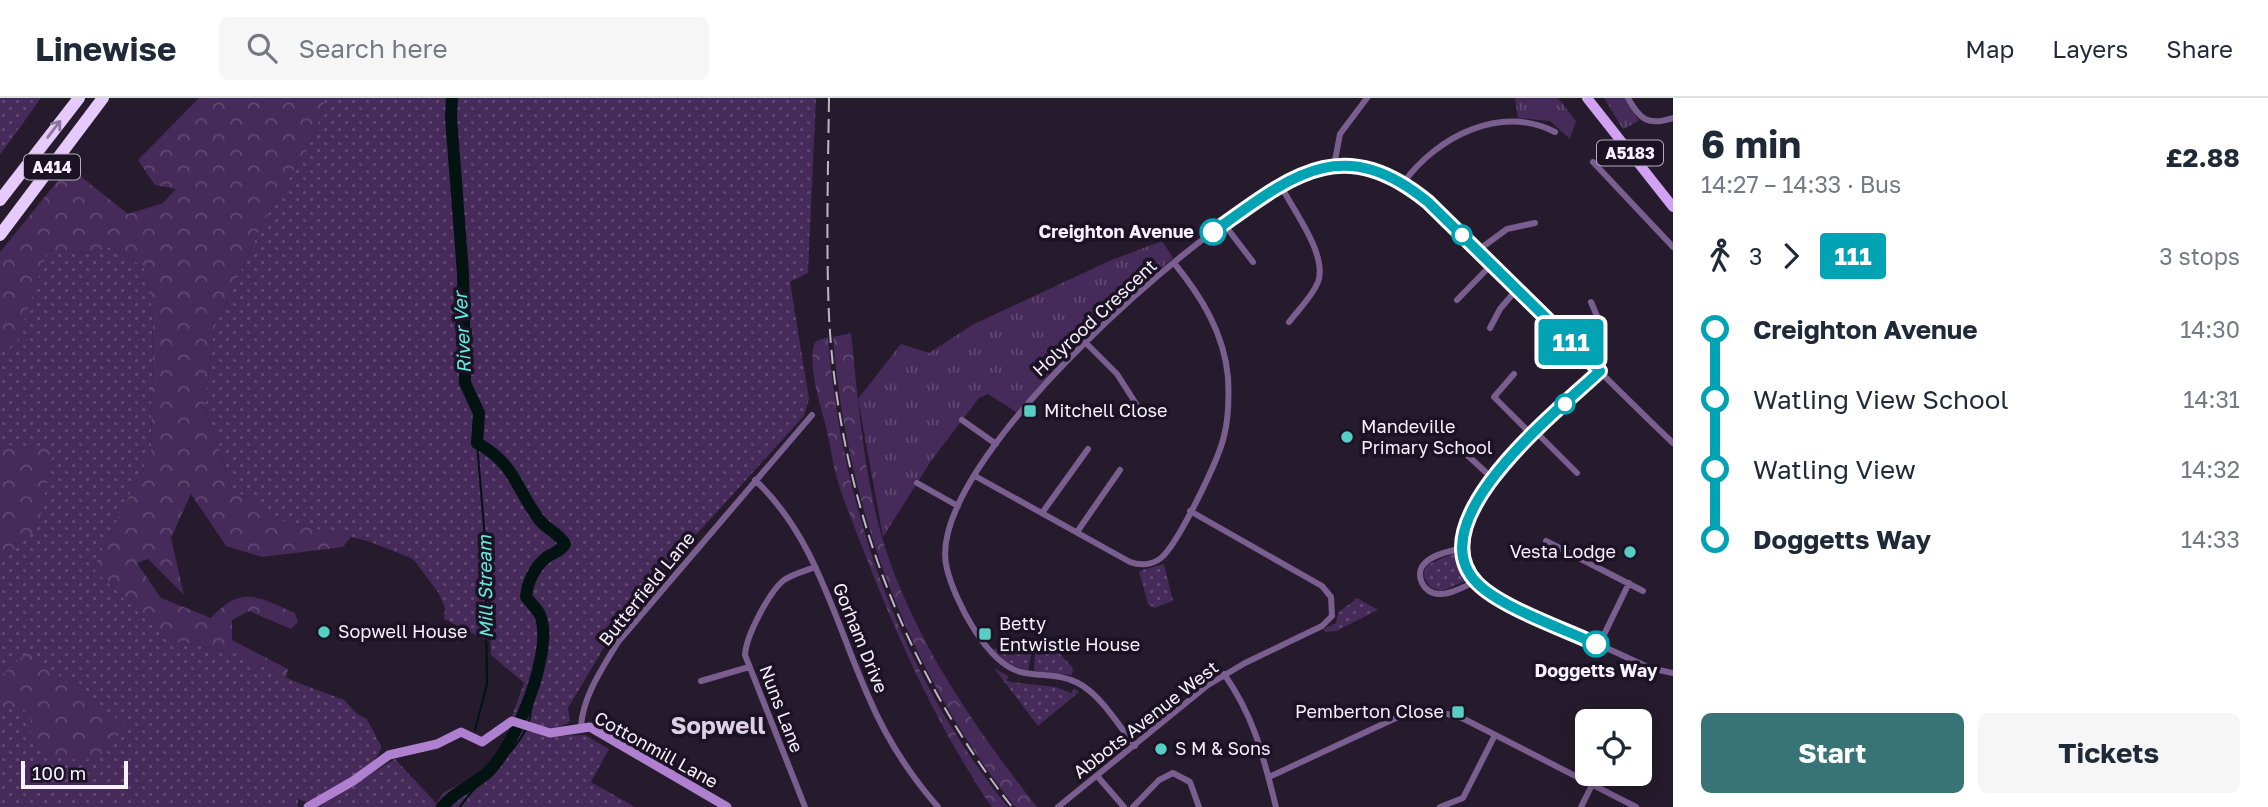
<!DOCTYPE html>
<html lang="en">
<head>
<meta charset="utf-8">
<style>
  :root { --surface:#fff; --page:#f6f6f7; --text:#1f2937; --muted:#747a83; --line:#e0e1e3; --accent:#387376 }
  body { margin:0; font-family:"Golos Text",sans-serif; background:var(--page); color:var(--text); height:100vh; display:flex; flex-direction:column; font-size:26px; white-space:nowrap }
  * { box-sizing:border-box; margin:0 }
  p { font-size:23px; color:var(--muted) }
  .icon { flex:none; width:38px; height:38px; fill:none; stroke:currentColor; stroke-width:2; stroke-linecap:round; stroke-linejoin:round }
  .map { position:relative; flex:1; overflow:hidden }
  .sheet { display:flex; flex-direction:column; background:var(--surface); width:595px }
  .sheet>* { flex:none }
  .badge { padding:0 14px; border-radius:5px; font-size:24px; line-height:46px }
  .fabs { position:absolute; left:1575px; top:611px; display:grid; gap:14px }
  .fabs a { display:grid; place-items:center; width:77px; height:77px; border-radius:10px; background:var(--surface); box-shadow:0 4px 18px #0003; font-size:35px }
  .scale { position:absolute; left:21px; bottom:18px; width:107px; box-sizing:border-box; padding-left:7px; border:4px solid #f7f0fd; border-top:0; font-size:19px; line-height:24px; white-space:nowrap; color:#f7f0fd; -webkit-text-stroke:5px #1b1223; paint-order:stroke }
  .map>.badge { position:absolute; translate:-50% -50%; box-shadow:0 0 0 4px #fff }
  .legs { display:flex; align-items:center; gap:10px; height:77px; padding:0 28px; font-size:23px }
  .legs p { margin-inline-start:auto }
  .head { display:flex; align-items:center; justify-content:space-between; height:119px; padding:0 28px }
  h1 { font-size:38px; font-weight:700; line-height:52px }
  .cta { display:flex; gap:14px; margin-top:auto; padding:14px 28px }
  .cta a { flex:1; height:80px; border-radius:10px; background:var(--accent); color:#fff; font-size:28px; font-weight:700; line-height:80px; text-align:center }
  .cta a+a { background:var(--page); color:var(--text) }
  ul { padding:0 28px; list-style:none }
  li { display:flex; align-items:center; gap:24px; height:70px; font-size:26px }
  li i { display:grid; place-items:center; width:10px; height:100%; margin:0 9px; background:currentColor }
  li i::after { content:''; width:18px; height:18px; margin:-9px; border:5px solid; border-radius:50%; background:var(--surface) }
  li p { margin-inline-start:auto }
  li:first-child i { background:linear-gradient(#0000 50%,currentColor 0) }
  li:last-child i { background:linear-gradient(currentColor 50%,#0000 0) }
  header { display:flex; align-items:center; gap:42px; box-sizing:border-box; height:98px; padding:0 35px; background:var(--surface); border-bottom:2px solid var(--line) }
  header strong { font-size:33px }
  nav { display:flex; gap:38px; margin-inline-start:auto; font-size:24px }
  .search { width:490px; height:63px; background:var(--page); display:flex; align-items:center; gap:18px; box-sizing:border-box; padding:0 24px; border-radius:10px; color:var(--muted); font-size:26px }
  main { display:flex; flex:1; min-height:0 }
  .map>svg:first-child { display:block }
</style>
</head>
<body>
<header>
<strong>Linewise</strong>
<div class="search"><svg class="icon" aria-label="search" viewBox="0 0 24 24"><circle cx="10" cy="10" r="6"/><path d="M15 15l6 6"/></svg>Search here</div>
<nav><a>Map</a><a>Layers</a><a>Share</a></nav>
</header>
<main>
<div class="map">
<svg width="1673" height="709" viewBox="0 0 1673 709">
  <defs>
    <pattern id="grass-dots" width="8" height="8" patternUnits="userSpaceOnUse" patternTransform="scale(1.75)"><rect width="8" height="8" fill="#462a59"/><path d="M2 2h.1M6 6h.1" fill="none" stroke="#614972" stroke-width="1.8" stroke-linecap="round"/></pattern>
    <pattern id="forest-crowns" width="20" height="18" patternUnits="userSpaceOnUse" patternTransform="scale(1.75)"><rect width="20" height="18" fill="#462a59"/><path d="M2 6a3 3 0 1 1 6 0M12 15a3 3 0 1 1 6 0" fill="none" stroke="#614972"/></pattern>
    <pattern id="park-tufts" width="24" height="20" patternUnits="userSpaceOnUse" patternTransform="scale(1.75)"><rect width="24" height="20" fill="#462a59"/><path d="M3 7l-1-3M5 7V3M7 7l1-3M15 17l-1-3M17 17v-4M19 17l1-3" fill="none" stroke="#614972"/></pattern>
  </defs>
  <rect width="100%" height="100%" fill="#251b2c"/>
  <path fill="url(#grass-dots)" d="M0 0H41L0 57Z
    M325 0H816L808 175 790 184 809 301 804 318 685 449 612 536 568 610 570 623C553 638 530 625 512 618L524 585 491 557 488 488V543L444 521 445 510 438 494 413 461 368 443 285 424 232 391 205 308 214 231 263 125 315 35Z
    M111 149 144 169 153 216 151 355 93 470 165 540 238 556 286 580 344 602 357 616 367 621 381 648C379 670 326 695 308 705L298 701V709H0V195L48 152 90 155Z
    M1454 455 1460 459 1466 483 1441 493 1430 489 1423 478 1427 467Z
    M1164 466 1173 503 1154 510 1148 506 1139 473Z
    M1357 500 1378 512 1336 533 1325 534 1324 531 1336 525 1338 515Z
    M1048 543 1073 570 1072 577 1034 573 1035 552Z
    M1033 549 1028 572 1007 566 991 551Z
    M994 570 1008 578 1007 583 1012 584 1056 589 1071 595 1074 590 1079 594 1038 628Z
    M527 633 557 638 585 637 609 651 591 684 635 709H470Z
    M395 661 436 705 434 709H318Z"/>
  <path fill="url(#forest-crowns)" d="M199 0H325L315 35 263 125 214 231 205 308 232 391 285 424 351 439 343 449 262 459 226 448 191 396 171 440 184 497 148 461 137 465 161 500 211 520C241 486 259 499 295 515L298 524 291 531 249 513 232 522V542L288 571 286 580 238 556 165 540 93 470 151 355 153 216 144 169 111 149 90 155 48 152 17 244 0 256V154L69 69 128 116 163 105 176 91 155 87 138 62Z
    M851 235C859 311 865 395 891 467 924 556 979 635 1037 709H1015C909 576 846 408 833 239Z
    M828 239C841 408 901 577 1008 709H992L986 701C922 602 884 508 843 399 833 374 831 346 824 321 819 304 806 258 816 243Z
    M0 347 54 349 38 430 0 467Z
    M27 554 124 626 110 652 83 663 46 657 31 635V622L22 609 7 611 0 608V579Z
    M517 630 527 633 470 709H434L443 695 486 672Z"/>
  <path fill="url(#park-tufts)" d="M1515 0H1558L1576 23 1570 41 1550 23 1518 20Z
    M1604 0H1625L1639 23 1623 31Z
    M1162 143 1173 160 1083 238 1016 314 988 296 979 300 931 363 883 439 858 301 901 246 929 255 974 226 1109 163Z"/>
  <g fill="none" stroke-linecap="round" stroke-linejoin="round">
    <path stroke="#031312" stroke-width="2" d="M529 624 536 583
      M475 632 487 586 485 441 477 345
      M460 709C479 680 510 662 526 631"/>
    <path stroke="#031312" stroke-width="12" d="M442 709C456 692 473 688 488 674 514 650 557 549 539 515 536 510 530 504 526 499 527 485 535 468 547 459 554 454 560 454 565 446 558 434 545 431 538 420 515 388 514 365 477 345L479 315 465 285 463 175 451 19 452 0"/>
    <path stroke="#7a5e8f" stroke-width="6" d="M1628 0C1640 22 1648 28 1673 20
      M1593 64 1673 149
      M1334 68 1340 36 1367 0
      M1404 84C1437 39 1500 6 1555 34
      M1281 88C1293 112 1328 157 1318 184 1312 199 1298 212 1289 224
      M1224 126 1253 164
      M1477 153 1507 131 1535 125
      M1457 202 1491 167
      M1490 230 1500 211 1517 191
      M1085 244 1117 276 1142 315
      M1571 244 1597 218 1591 204
      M1600 273C1550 320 1405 427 1491 497L1650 570 1673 575
      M1514 276 1494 299 1532 337
      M962 322 996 346
      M1536 334 1577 375
      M1466 356 1491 379
      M975 378 1130 464C1140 468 1152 467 1161 460 1178 446 1219 361 1224 338 1229 319 1229 298 1228 279 1224 235 1201 198 1174 165
      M755 382C817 440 835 525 869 600 886 640 910 677 938 709
      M917 385 958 408
      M1042 415 1088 351
      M1077 434 1120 372
      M1546 443 1643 493
      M1462 450C1451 453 1434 456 1426 464 1413 475 1423 496 1439 496 1450 497 1465 488 1475 484
      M1599 547 1629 485
      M1224 576C1255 620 1263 658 1276 709
      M701 583 749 569
      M581 628C583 598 603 569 618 544L812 317
      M1135 648C1119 628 1101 597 1078 585 1059 575 1041 579 1021 574 987 566 955 503 947 471 919 367 1215 112 1304 76 1324 68 1347 66 1369 70 1420 82 1455 131 1491 166 1552 225 1612 287 1673 345
      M1098 679 1124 709
      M1269 679 1396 620C1420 611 1441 612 1464 621L1636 709
      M805 709 745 557C746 538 769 494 784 482 793 476 805 473 815 469
      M1058 709 1208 587 1245 565 1322 528 1332 518 1331 499 1322 488 1190 413
      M1133 709 1159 682 1173 675 1190 684 1199 709
      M1440 709 1463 700 1495 637
      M1581 709 1592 687"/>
    <path stroke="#ae80cf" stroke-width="9" d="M308 709 353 683 389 657 437 646 461 634 482 644 512 623 550 635 590 629 727 709"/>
    <path stroke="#d1a1f3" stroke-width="10" d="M1587 0 1673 109"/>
    <path stroke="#e6cafb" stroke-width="12" d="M0 102 79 0
      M0 137 103 0"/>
    <path stroke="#beb6c4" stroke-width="2" stroke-dasharray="14 7" stroke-linecap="butt" d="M829 0C828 73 826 146 829 218 838 395 902 570 1012 709"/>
  </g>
  <defs><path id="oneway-shaft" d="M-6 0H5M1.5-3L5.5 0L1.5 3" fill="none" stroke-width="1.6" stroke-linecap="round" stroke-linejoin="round" transform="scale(1.75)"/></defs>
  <use stroke="#8b779a" href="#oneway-shaft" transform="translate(54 31) rotate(-53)"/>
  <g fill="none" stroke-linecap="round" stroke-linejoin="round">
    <defs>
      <path id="line-1" d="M1213 134C1290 79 1341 33 1428 104L1600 273C1560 311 1416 423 1477 485 1500 509 1564 531 1596 546"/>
    </defs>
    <use href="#line-1" stroke="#fff" stroke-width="16"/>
    <use href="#line-1" stroke="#00a3b4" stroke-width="10"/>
  </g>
  <g fill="#fff" stroke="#00a3b4" stroke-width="3.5">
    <circle cx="1213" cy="134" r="12"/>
    <circle cx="1462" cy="137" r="9"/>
    <circle cx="1565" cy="306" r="9"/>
    <circle cx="1596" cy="546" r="12"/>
  </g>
  <g fill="#56cec3" stroke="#1b1223" stroke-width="2.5">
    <rect x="1023" y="306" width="14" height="14" rx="3.5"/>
    <circle cx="1347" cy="339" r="7"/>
    <circle cx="1630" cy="454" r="7"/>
    <circle cx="324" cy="534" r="7"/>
    <rect x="978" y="529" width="14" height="14" rx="3.5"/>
    <rect x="1451" y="607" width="14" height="14" rx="3.5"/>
    <circle cx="1161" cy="651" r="7"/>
  </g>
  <g text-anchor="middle" stroke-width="7" stroke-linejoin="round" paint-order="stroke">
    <g fill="#1b1223" stroke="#b5adbc" stroke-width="2">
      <rect x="1597" y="42.5" width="66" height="25" rx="5"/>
      <rect x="24" y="56.5" width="56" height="25" rx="5"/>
    </g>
    <g font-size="16" font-weight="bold" fill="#f7f0fd">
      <text x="1630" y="61">A5183</text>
      <text x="52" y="75">A414</text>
    </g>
    <g font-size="18" font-weight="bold" fill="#f7f0fd" stroke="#1b1223" text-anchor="end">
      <text x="1194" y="140">Creighton Avenue</text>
      <text x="1596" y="579" text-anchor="middle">Doggetts Way</text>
    </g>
    <g font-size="18" fill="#f7f0fd" stroke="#1b1223">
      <text transform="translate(1095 220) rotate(-43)" y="6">Holyrood Crescent</text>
      <text transform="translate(647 491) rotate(-51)" y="6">Butterfield Lane</text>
      <text transform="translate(860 540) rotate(68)" y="6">Gorham Drive</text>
      <text transform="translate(781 611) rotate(69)" y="6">Nuns Lane</text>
      <text transform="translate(1146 622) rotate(-38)" y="6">Abbots Avenue West</text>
      <text transform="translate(656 652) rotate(29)" y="6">Cottonmill Lane</text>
    </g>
    <g font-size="18" fill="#f7f0fd" stroke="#1b1223" text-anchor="start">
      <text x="1044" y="319">Mitchell Close</text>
      <text x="1361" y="335">Mandeville<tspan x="1361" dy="21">Primary School</tspan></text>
      <text x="1616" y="460" text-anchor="end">Vesta Lodge</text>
      <text x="999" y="532">Betty<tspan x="999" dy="21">Entwistle House</tspan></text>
      <text x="338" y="540">Sopwell House</text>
      <text x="1444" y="620" text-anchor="end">Pemberton Close</text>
      <text x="1175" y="657">S M &amp; Sons</text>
    </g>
    <g font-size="19" font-style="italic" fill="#61ece0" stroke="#1b1223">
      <text transform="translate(462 235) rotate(-93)" y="7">River Ver</text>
      <text transform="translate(485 489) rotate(-91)" y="7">Mill Stream</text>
    </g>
    <g font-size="24" font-weight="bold" fill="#ddcfe7" stroke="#1b1223">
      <text x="718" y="636">Sopwell</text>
    </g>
  </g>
</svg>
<div class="fabs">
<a><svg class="icon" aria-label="locate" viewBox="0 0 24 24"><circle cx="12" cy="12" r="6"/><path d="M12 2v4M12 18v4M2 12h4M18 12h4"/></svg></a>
</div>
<div class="scale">100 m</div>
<b class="badge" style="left:1571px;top:244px;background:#00a3b4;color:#fff">111</b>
</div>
<section class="sheet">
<div class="head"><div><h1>6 min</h1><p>14:27 – 14:33 · Bus</p></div><b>£2.88</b></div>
<div class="legs"><svg class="icon" aria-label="walk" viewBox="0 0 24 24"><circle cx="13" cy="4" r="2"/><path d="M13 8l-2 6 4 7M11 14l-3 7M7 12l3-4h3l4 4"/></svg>3<svg class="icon" aria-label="forward" viewBox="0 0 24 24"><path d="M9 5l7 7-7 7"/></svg><b class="badge" style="background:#00a3b4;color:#fff">111</b><p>3 stops</p></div>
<ul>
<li><i style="color:#00a3b4"></i><b>Creighton Avenue</b><p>14:30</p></li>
<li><i style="color:#00a3b4"></i><span>Watling View School</span><p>14:31</p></li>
<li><i style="color:#00a3b4"></i><span>Watling View</span><p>14:32</p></li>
<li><i style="color:#00a3b4"></i><b>Doggetts Way</b><p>14:33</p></li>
</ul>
<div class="cta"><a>Start</a><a>Tickets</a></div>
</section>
</main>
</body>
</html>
